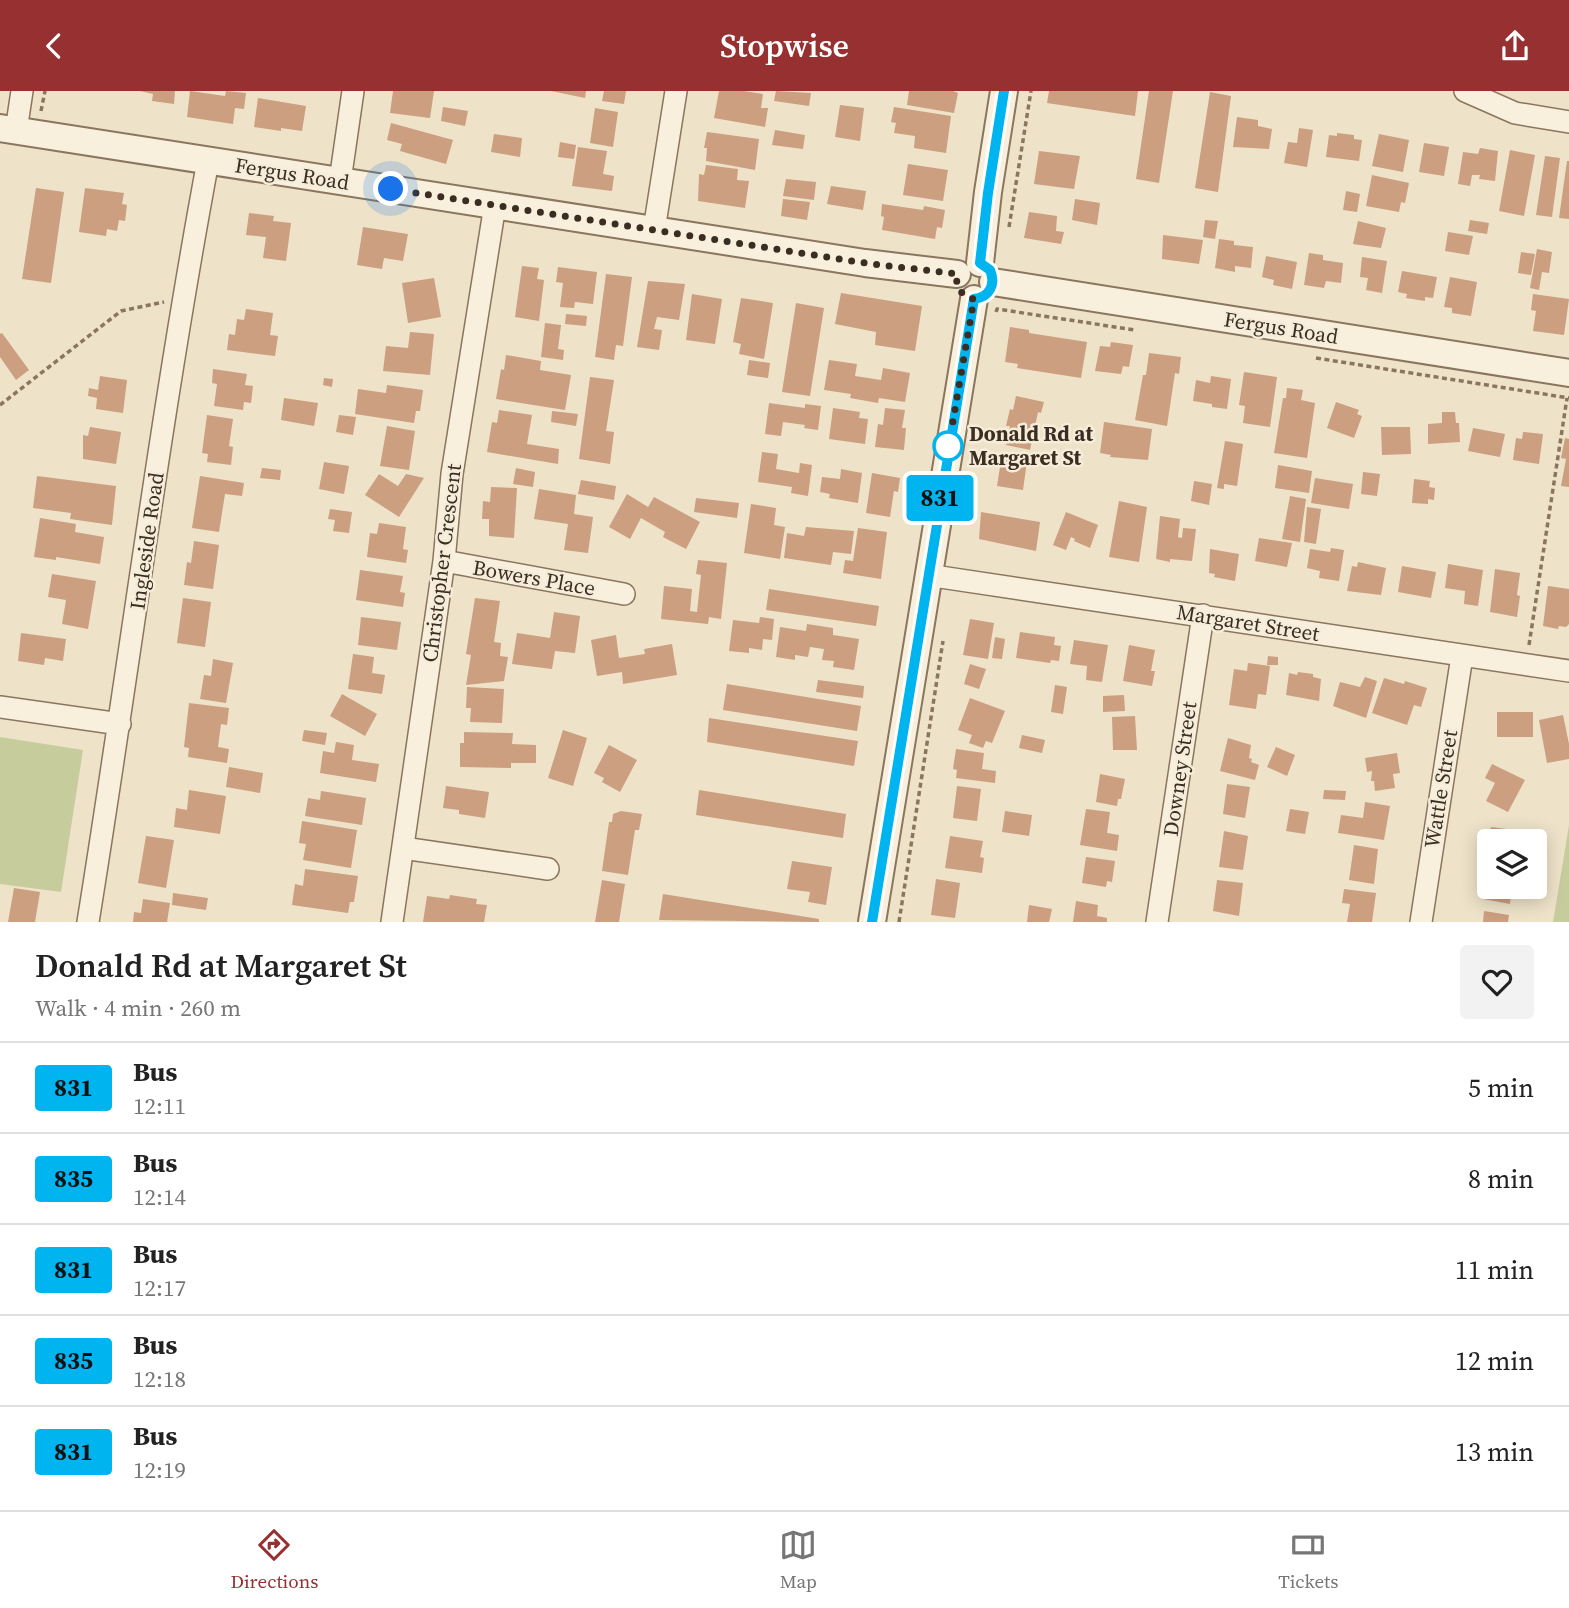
<!DOCTYPE html>
<html lang="en">
<head>
<meta charset="utf-8">
<style>
  :root { --surface:#fff; --page:#f2f2f2; --text:#222; --muted:#767676; --line:#e0e0e0; --accent:#973031 }
  body { margin:0; font-family:"Source Serif 4",serif; background:var(--page); color:var(--text); height:100vh; display:flex; flex-direction:column; font-size:26px; white-space:nowrap }
  * { box-sizing:border-box; margin:0 }
  p { font-size:23px; color:var(--muted) }
  .icon { flex:none; width:38px; height:38px; fill:none; stroke:currentColor; stroke-width:2; stroke-linecap:round; stroke-linejoin:round }
  .map { position:relative; height:831px; overflow:hidden }
  .details { display:flex; flex-direction:column; background:var(--surface); flex:1 }
  .details>* { flex:none }
  .badge { padding:0 14px; border-radius:5px; font-size:24px; line-height:46px }
  .controls { position:absolute; left:1477px; top:738px; display:grid; gap:14px }
  .controls a { display:grid; place-items:center; width:70px; height:70px; border-radius:7px; background:var(--surface); box-shadow:0 4px 18px #0003; font-size:35px }
  .you { position:absolute; width:35px; height:35px; margin:-18px; border:5px solid #fff; border-radius:50%; background:#1a73e8; box-shadow:0 0 0 10px #1a73e833 }
  .map>.badge { position:absolute; translate:-50% -50%; box-shadow:0 0 0 4px #fff }
  .round { display:grid; place-items:center; flex:none; width:74px; height:74px; border-radius:7px; background:var(--page) }
  .headline { display:flex; align-items:center; justify-content:space-between; height:119px; padding:0 35px }
  h1 { font-size:33px; font-weight:600; line-height:52px }
  ul { padding:0; list-style:none }
  li { display:flex; align-items:center; gap:21px; height:91px; padding:0 35px; border-top:2px solid var(--line) }
  li div { flex:1 }
  li b { display:block; font-size:26px }
  li em { font-style:normal }
  li .badge { min-width:77px; font-weight:700; text-align:center }
  header { display:flex; justify-content:space-between; align-items:center; height:91px; padding:0 35px; background:var(--accent); color:#fff; font-size:32px; font-weight:600 }
  .tab-bar { display:flex; justify-content:space-around; align-items:center; height:98px; border-top:2px solid var(--line); background:var(--surface); font-size:19px; color:var(--muted) }
  .tab-bar a { display:grid; justify-items:center; gap:4px }
  .tab-bar .on { color:var(--accent) }
  .map>svg:first-child { display:block }
</style>
</head>
<body>
<header><svg class="icon" aria-label="back" viewBox="0 0 24 24"><path d="M15 5l-7 7 7 7"/></svg>Stopwise<svg class="icon" aria-label="share" viewBox="0 0 24 24"><path d="M12 15V3M7 8l5-5 5 5M5 13v7h14v-7"/></svg></header>
<div class="map">
<svg width="1569" height="831" viewBox="0 0 1569 831">
  <rect width="100%" height="100%" fill="#eee3c9"/>
  <path fill="#c7cc9d" d="M0 646 83 659 61 801 0 793Z
    M1569 734V831H1553Z"/>
  <path fill="#cb9f80" d="M140 0H175L174 13 152 10 153 3Z
    M190 0 225 5 226 0 246 2 244 18 235 17 233 33 187 26Z
    M393 0H434L430 27 390 22Z
    M551 0H586L585 7Z
    M604 0H626L624 13 602 10Z
    M719 0H744L763 3 761 17H768L765 36 714 27Z
    M776 0 811 2 809 15 774 10Z
    M909 0H953L958 2 954 22 907 14Z
    M1049 0H1138L1135 25 1047 12Z
    M1149 0H1173L1159 92 1136 88Z
    M1210 1 1231 5 1218 101 1195 97Z
    M258 7 306 15 302 40 281 37V40L254 36Z
    M840 14 864 17 860 50 835 46Z
    M443 16 468 20 465 35 441 30Z
    M894 16 951 25 946 62 914 57 915 45 894 42 896 32 891 31Z
    M595 17 618 21 613 56 590 52Z
    M1237 26 1258 29V35L1272 38 1269 58 1233 56Z
    M391 32 453 49 446 73 400 60 402 53 387 49Z
    M1299 37 1313 39 1307 76 1284 72 1288 51 1297 52Z
    M775 39 805 44 803 58 772 54Z
    M707 41 759 48 755 79 706 70 707 57H704Z
    M1337 42 1354 44V48L1362 49 1359 70 1326 66 1329 44 1337 45Z
    M494 43 522 47 520 66 491 61Z
    M1379 43 1409 49 1403 81 1372 75Z
    M560 51 576 54 574 68 558 66Z
    M1424 52 1449 56 1444 85 1419 81Z
    M578 56 607 60 603 83 614 85 612 100 572 95Z
    M1480 57 1498 60 1495 90 1479 88 1480 84H1472L1470 95 1458 93 1463 61 1478 63Z
    M1510 59 1535 64 1524 125 1499 120Z
    M1039 60 1080 65 1074 98 1034 93Z
    M1545 65 1560 67 1552 126 1536 124Z
    M1567 70H1569V128L1559 127Z
    M908 73 948 79 943 110 903 104Z
    M706 74 738 78 737 89 749 90 745 117 698 110 699 83 704 84Z
    M1372 84 1409 92 1405 112 1401 111 1399 121 1366 115Z
    M786 88 816 91 814 109 783 105Z
    M831 95 866 100 863 119 827 113Z
    M36 97 64 101 51 192 22 188Z
    M85 97 124 102 122 113 127 114 125 130 119 129 117 140 107 138 106 145 79 141Z
    M1346 100 1360 103 1357 121 1343 119Z
    M783 108 810 111 807 129 781 125Z
    M1075 108 1100 112 1097 134 1072 129Z
    M882 113 923 119 924 115 945 119 942 137 937 136 935 148 882 139 884 126 881 125Z
    M1029 121 1057 125 1056 140 1064 141 1061 153 1024 147Z
    M249 122 274 125 273 130 291 132 286 170 263 167 266 146 246 144Z
    M1205 129 1218 130 1215 148 1203 146Z
    M1470 129 1489 132 1487 143 1468 140Z
    M1358 130 1386 137 1381 157 1353 153Z
    M363 136 408 143 403 170 384 167 382 178 357 174Z
    M1448 141 1473 145 1469 164 1445 160Z
    M1163 144 1203 149 1199 173 1162 168Z
    M1219 148 1234 150V154L1253 156 1251 177 1235 175V181L1215 177Z
    M1537 158 1552 161 1549 182 1542 181 1539 199 1530 197Z
    M1521 161 1535 163 1531 184 1518 182Z
    M1309 162 1323 164V169L1343 172 1341 192 1326 190 1324 197 1304 194Z
    M1266 165 1297 171 1292 198 1273 194 1274 189 1262 186Z
    M1362 166 1387 170 1382 202 1366 199 1368 187 1360 186Z
    M522 175 539 177 537 188 544 189 539 230 515 226Z
    M558 176 597 181 593 213 575 211 574 217 560 216 563 192 556 191Z
    M1402 180 1437 186 1433 207 1425 206V210L1406 207 1407 203 1398 201Z
    M606 183 632 186 623 255 616 254 614 269 595 266Z
    M1450 186 1477 191 1471 225 1452 222V217L1444 216Z
    M434 187 441 226 408 232 402 192Z
    M648 190 685 193 679 229 657 226 654 238 662 239 659 259 637 256Z
    M841 202 922 215 915 260 875 254 876 241 835 233Z
    M692 203 722 208 715 253 686 249Z
    M1533 203 1569 208 1564 244 1533 240 1536 220 1531 219Z
    M741 207 773 212 764 268 739 263 741 253 733 251Z
    M796 212 824 217 810 305 782 301Z
    M246 218 273 222 270 244 278 245 275 265 227 259 229 243 235 244 237 228 244 229Z
    M566 223 587 225 586 235 565 233Z
    M545 232 561 234 558 258 564 259 563 269 541 266Z
    M1010 236 1029 239V242L1087 251 1081 287 1017 277 1018 273 1005 271Z
    M410 241 434 243 430 284 383 280 386 255 408 257Z
    M2 242 29 279 16 289 0 266V243Z
    M1111 251 1133 254 1129 276 1123 275 1121 283 1095 280 1100 255 1110 256Z
    M1149 262 1181 266 1179 283 1175 282 1167 335 1135 329 1143 284H1146Z
    M506 264 541 270 540 279 571 284 565 319 496 308 501 278 504 279Z
    M749 269 770 272 768 287 747 284Z
    M829 269 857 273 855 285 881 289 883 277 910 282 905 311 879 307 878 312 850 307 851 303 824 299Z
    M213 278 247 283 245 294 253 295 251 312 244 311 243 319 214 315 217 293 212 292Z
    M1244 281 1277 286 1270 336 1243 332 1245 315 1239 314Z
    M100 285 127 289 123 322 96 318 97 307 88 305 89 297 98 299Z
    M1211 285 1231 288 1227 318 1212 316V313L1193 310 1196 289 1210 292Z
    M590 286 614 289 606 340 614 341 610 373 579 368Z
    M324 287 333 288 332 296 323 294Z
    M387 294 423 299 420 320H416L414 332 355 323 358 298 386 302Z
    M1287 297 1303 299 1301 309 1315 312 1307 367 1274 362 1283 307H1286Z
    M1016 305 1044 311 1041 322 1038 321 1030 359 1006 354 1010 335H1006L1010 318 1013 319Z
    M284 307 318 312 314 335 281 329Z
    M1336 311 1359 319 1357 323 1362 325 1354 347 1327 337Z
    M769 312 805 317V313L821 315 818 339 804 337 805 334 783 331 781 345 765 343Z
    M833 317 860 321 859 327 868 328 865 353 829 348Z
    M885 317 905 319 902 337H906L904 359 875 356 878 333 883 334Z
    M499 319 532 324 527 353 559 358 558 373 487 361 492 331 497 332Z
    M552 320 578 323 576 335 551 331Z
    M1442 321H1455L1456 332H1459L1460 351 1428 353V333L1442 332Z
    M207 324 233 328 229 355 233 356 231 374 207 371 208 363 202 362Z
    M339 324 356 326 353 344 336 341Z
    M1104 331 1152 338 1148 369 1110 366 1111 364 1100 362Z
    M387 335 415 340 409 379 380 375Z
    M90 336 121 341 116 373 83 368V344L88 345Z
    M1381 336H1410L1411 363 1382 364Z
    M1473 337 1505 343 1500 366 1468 360Z
    M1523 341 1543 343 1539 373 1513 369 1516 347 1522 348Z
    M1565 347 1569 348V396L1561 395 1566 368 1561 367Z
    M1225 350 1243 353 1237 395 1224 393V398L1217 397Z
    M762 361 778 363 776 378 799 382 800 372 812 374 808 405 791 402 792 396 758 391Z
    M1004 368 1027 370 1023 399 997 395 1000 376H1003Z
    M324 371 349 375 344 403 319 398Z
    M1278 374 1312 380 1309 402 1275 397Z
    M262 377 281 379 280 389 260 387Z
    M516 377 535 381 533 396 513 393Z
    M841 378 862 382 858 412 829 407 830 403 820 401 822 386 840 388Z
    M1363 381 1380 383 1377 405 1361 403Z
    M872 382 900 387 898 401 894 400 890 426 866 422Z
    M379 383 398 395 406 383 424 387 399 426 365 404Z
    M37 385 116 395 112 434 70 428 71 422 33 417Z
    M200 385 244 392 242 405 225 403 219 441 192 437Z
    M1315 387 1353 393 1349 418 1311 412Z
    M1414 388 1430 390 1429 396 1435 397 1434 409 1428 408V413L1412 412Z
    M581 389 616 395 614 409 578 403Z
    M1194 390 1212 393 1209 414 1191 410Z
    M491 396 517 397 514 447 489 445V428H482L483 410 490 411Z
    M539 398 576 404 574 423 593 426 588 462 564 459 568 433 534 428Z
    M627 403 648 416 654 406 700 431 686 458 663 446 665 441 641 427 630 448 609 436Z
    M1290 405 1306 408 1300 451 1282 448Z
    M696 407 739 412 737 427 694 421Z
    M1119 410 1147 416 1139 471 1109 466Z
    M751 413 776 417 774 434 785 436 780 468 744 462Z
    M1307 416 1321 418 1316 453 1304 451Z
    M330 418 352 421 349 442 333 440 335 429 328 428Z
    M981 421 1040 431 1036 460 979 448Z
    M1066 421 1098 434 1090 457 1074 450 1075 448 1071 446 1066 459 1053 454Z
    M1160 425 1180 428 1178 446 1182 447 1183 437 1196 438 1192 470 1170 468V471L1156 468Z
    M40 427 76 433 75 441 104 446 100 473 56 466V469L34 466Z
    M379 432 406 436 403 458 408 459 406 472 367 466 370 442 377 443Z
    M806 436 854 440 851 463 833 461 831 474 784 467 787 442 804 445Z
    M858 437 887 441 881 488 843 482 845 469 853 470Z
    M1259 447 1292 452 1287 476 1255 470Z
    M194 450 219 454 213 498 184 494 187 471 191 472Z
    M1331 457 1344 459 1339 490 1319 487 1320 480 1307 477 1310 458 1330 461Z
    M1210 458 1239 463 1235 490 1214 486 1215 483 1209 482Z
    M698 469 727 472 721 528 709 526 708 533 661 528 664 495 692 498 690 520 697 521 701 484 696 483Z
    M1358 471 1386 477 1381 504 1347 500 1352 475 1357 476Z
    M1448 473 1483 479 1478 515 1464 513 1465 500 1445 497Z
    M1402 475 1436 481 1431 507 1398 501Z
    M1495 478 1520 482 1517 504 1520 505 1517 526 1490 521Z
    M360 479 403 485 400 501 405 502 403 516 356 509Z
    M52 483 96 490 88 538 62 533 66 509 48 506Z
    M1548 495 1569 498V533L1566 536 1559 535 1558 538 1543 535Z
    M769 498 879 515 876 535 766 519Z
    M183 507 211 511 205 556 177 552Z
    M475 507 500 510 494 551 501 552 500 565 508 566 504 590 466 594 471 564 466 563Z
    M554 521 580 525 575 562 555 560 552 578 512 573 517 542 550 547Z
    M361 526 401 531 397 559 358 554Z
    M760 526 774 528 772 549 763 548 762 559 749 557V562L729 560 733 529 759 532Z
    M970 528 994 532 988 568 963 564Z
    M807 533 833 537V544L859 548 854 579 833 576 834 570 822 569 824 558 810 556 808 566 795 564V569L776 566 780 536 806 540Z
    M1020 541 1055 546 1054 554 1061 555 1059 570 1051 569 1050 572 1016 567Z
    M21 542 66 548 63 570 45 567 44 574 18 570Z
    M616 544 619 567 645 563 644 558 672 553 677 584 623 593 622 581 597 585 591 549Z
    M995 546 1005 548 1002 568 992 567Z
    M1074 549 1108 554 1102 591 1086 589 1087 575 1070 573Z
    M1129 554 1155 559 1151 580H1155L1152 595 1123 590Z
    M353 563 374 566 372 582 385 584 382 603 348 598Z
    M1268 565 1278 566V574H1267Z
    M213 568 233 572 226 612 200 608 204 584 211 585Z
    M1248 572 1270 575 1266 604 1258 603 1256 618 1229 614 1234 578 1247 580Z
    M970 573 986 578 979 598 964 593Z
    M1298 581 1313 583V586L1321 588 1319 610 1286 604 1289 582 1297 584Z
    M1365 586 1377 590 1366 627 1333 615 1340 591 1360 596Z
    M1384 587 1404 593 1405 590 1427 597 1421 616 1414 614 1407 634 1372 622Z
    M818 589 864 595 863 607 816 601Z
    M727 593 861 615 857 640 723 619Z
    M1055 594 1067 596 1063 623 1051 621Z
    M467 596 504 598 502 632 470 631 471 617H466Z
    M342 603 377 623 365 645 330 625Z
    M1124 604 1125 620 1103 621V605Z
    M970 607 1005 620 992 652 986 650 983 657 969 652 972 644 958 639Z
    M189 612 229 617 227 634 221 633 218 656 229 658 227 672 188 666 189 657 184 656Z
    M1497 621H1533V646H1497Z
    M1563 624 1569 653V668L1547 672 1539 629Z
    M1135 625 1137 659H1113L1112 626Z
    M709 627 858 650 854 675 707 651Z
    M304 639 327 642 325 654 302 650Z
    M563 639 587 647 573 695 548 687Z
    M464 641 513 642 512 653 536 654V672H511V677L460 676V652H464Z
    M1022 644 1045 649 1042 662 1019 657Z
    M1228 647 1251 654 1249 667 1252 668 1251 671 1259 674 1255 689 1220 680Z
    M336 651 354 654 352 669 379 673 376 691 320 682 323 660 334 662Z
    M609 654 637 669 620 701 602 691 604 687 594 682Z
    M1276 656 1295 664 1287 685 1267 676Z
    M956 658 984 662 982 678 996 680 995 692 956 687 957 679 953 678Z
    M1397 662 1400 682 1393 683 1395 697 1375 700 1374 690H1371L1372 680 1367 681 1365 667Z
    M1492 673 1525 689 1508 721 1486 710 1495 692 1485 687Z
    M229 676 263 682 260 702 226 696Z
    M1100 683 1125 688 1121 708H1118L1117 715 1096 711Z
    M1227 693 1250 696 1245 727 1223 723Z
    M446 695 489 701 485 727 459 723V719L443 717Z
    M957 695 981 698 977 730 953 727Z
    M189 699 226 705 220 743 174 736 176 717 187 719Z
    M699 699 846 723 843 747 696 724Z
    M1324 699 1346 700 1345 709 1323 708Z
    M321 700 366 707 362 734 305 725 308 707 320 709Z
    M1365 711 1390 715 1384 749 1338 742 1341 724 1363 727Z
    M1086 718 1110 721 1107 742 1119 744 1117 760 1080 754Z
    M1290 718 1309 721 1305 743 1286 740Z
    M621 720 642 723 639 739H635L628 784 602 780 609 731H612L613 723Z
    M1005 720 1032 724 1029 745 1002 741Z
    M302 730 357 739 351 777 303 769 306 753 299 752Z
    M1491 736 1514 739 1513 751H1488Z
    M1224 740 1248 745 1243 779 1219 776Z
    M146 745 174 749 166 797 138 792Z
    M950 745 983 750 980 766 984 767 982 782 945 777Z
    M1354 754 1378 758 1374 793 1349 789Z
    M1086 766 1115 770 1112 791 1107 790 1106 796 1082 792Z
    M792 770 832 776 826 814 808 811 810 801 787 798Z
    M305 778 358 785 354 811H350L348 822 292 814 295 793 303 795Z
    M1488 781 1489 796H1512L1510 813 1483 808Z
    M936 788 960 792 955 827 931 824Z
    M602 789 625 793 619 831H595Z
    M1217 789 1243 792 1239 825 1213 820Z
    M14 797 40 801 35 831H8Z
    M1344 798 1376 802 1372 831H1347L1350 813 1342 812Z
    M173 802 208 807 206 819 172 814Z
    M663 803 819 828V831L659 829Z
    M450 804 477 808 476 813 487 814 484 831H423L427 805 449 808Z
    M143 808 170 812 167 831H133L134 821 141 822Z
    M1076 810 1098 814 1097 825 1107 827V831H1073Z
    M1029 814 1052 818 1049 831H1027Z
    M1484 820 1509 824 1508 831H1483Z"/>
  <g fill="none" stroke-linecap="round" stroke-linejoin="round">
    <defs>
      <path id="minor" d="M1465 0 1515 22 1569 31
        M16 40 22 0
        M340 90 353 0
        M654 139 676 0
        M444 470 624 503
        M927 484 1569 580
        M0 616 120 633
        M403 757 548 778
        M88 831C129 577 161 322 208 70
        M392 831 444 470 452 383 495 114
        M1157 831 1203 524
        M1421 831 1462 565"/>
      <path id="tertiary" d="M0 37 865 172 957 183
        M980 172 988 101 1004 0
        M993 191 1569 282
        M872 831 974 208"/>
    </defs>
    <use href="#minor" stroke="#8a755e" stroke-width="24"/>
    <use href="#tertiary" stroke="#8a755e" stroke-width="30"/>
    <path stroke="#8a755e" stroke-width="3.5" stroke-dasharray="5 3.5" stroke-linecap="butt" d="M41 20 45 0
      M1009 136 1031 0
      M996 221 997 218 1135 239
      M1316 267 1569 307
      M0 314 121 220 164 211
      M1529 554 1567 307
      M899 831 943 550"/>
    <use href="#minor" stroke="#f8f0dd" stroke-width="21"/>
    <use href="#tertiary" stroke="#f8f0dd" stroke-width="26"/>
  </g>
  <g fill="none" stroke-linecap="round" stroke-linejoin="round">
    <defs>
      <path id="line" d="M872 831 974 208C990 206 996 193 990 179L980 172 988 102 1004 0"/>
    </defs>
    <use href="#line" stroke="#fff" stroke-width="16"/>
    <use href="#line" stroke="#00b5ef" stroke-width="10"/>
    <path stroke="#3b2d21" stroke-width="7" stroke-dasharray="0 12.6" d="M391 98 865 172 957 183C955 196 961 205 974 208L948 359V355"/>
  </g>
  <circle fill="#fff" stroke="#00b5ef" stroke-width="3.5" cx="948" cy="355" r="14"/>
  <g text-anchor="middle" stroke-width="5" stroke-linejoin="round" paint-order="stroke">
    <g font-size="21" fill="#3b2d21" stroke="#f5edd9">
      <text transform="translate(292 83) rotate(9)" y="7">Fergus Road</text>
      <text transform="translate(1281 237) rotate(9)" y="7">Fergus Road</text>
      <text transform="translate(147 450) rotate(-82)" y="7">Ingleside Road</text>
      <text transform="translate(442 472) rotate(-83)" y="7">Christopher Crescent</text>
      <text transform="translate(534 487) rotate(10)" y="7">Bowers Place</text>
      <text transform="translate(1248 532) rotate(9)" y="7">Margaret Street</text>
      <text transform="translate(1180 678) rotate(-82)" y="7">Downey Street</text>
      <text transform="translate(1441 698) rotate(-81)" y="7">Wattle Street</text>
    </g>
    <g font-size="21" font-weight="bold" fill="#3b2d21" stroke="#f5edd9" text-anchor="start">
      <text x="969" y="350">Donald Rd at<tspan x="969" dy="24">Margaret St</tspan></text>
    </g>
  </g>
</svg>
<div class="controls">
<a><svg class="icon" aria-label="layers" viewBox="0 0 24 24"><path d="M12 4l9 5-9 5-9-5zM3 14l9 5 9-5"/></svg></a>
</div>
<div class="you" style="left:391px;top:98px"></div>
<b class="badge" style="left:940px;top:407px;background:#00b5ef;color:#111">831</b>
</div>
<section class="details">
<div class="headline"><div><h1>Donald Rd at Margaret St</h1><p>Walk · 4 min · 260 m</p></div><a class="round"><svg class="icon" aria-label="heart" viewBox="0 0 24 24"><path d="M12 20l-8-8c-3-5 5-10 8-4 3-6 11-1 8 4z"/></svg></a></div>
<ul>
<li><span class="badge" style="background:#00b5ef;color:#111">831</span><div><b>Bus</b><p>12:11</p></div><em>5 min</em></li>
<li><span class="badge" style="background:#00b5ef;color:#111">835</span><div><b>Bus</b><p>12:14</p></div><em>8 min</em></li>
<li><span class="badge" style="background:#00b5ef;color:#111">831</span><div><b>Bus</b><p>12:17</p></div><em>11 min</em></li>
<li><span class="badge" style="background:#00b5ef;color:#111">835</span><div><b>Bus</b><p>12:18</p></div><em>12 min</em></li>
<li><span class="badge" style="background:#00b5ef;color:#111">831</span><div><b>Bus</b><p>12:19</p></div><em>13 min</em></li>
</ul>
</section>
<nav class="tab-bar">
<a class="on"><svg class="icon" aria-label="directions" viewBox="0 0 24 24"><path d="M12 3l9 9-9 9-9-9zM9 14v-3h6M13 9l2 2-2 2"/></svg>Directions</a>
<a><svg class="icon" aria-label="map" viewBox="0 0 24 24"><path d="M3 6l6-2 6 2 6-2v14l-6 2-6-2-6 2zM9 4v14M15 6v14"/></svg>Map</a>
<a><svg class="icon" aria-label="tickets" viewBox="0 0 24 24"><path d="M3 7h18v10H3zM15 7v10"/></svg>Tickets</a>
</nav>
</body>
</html>
